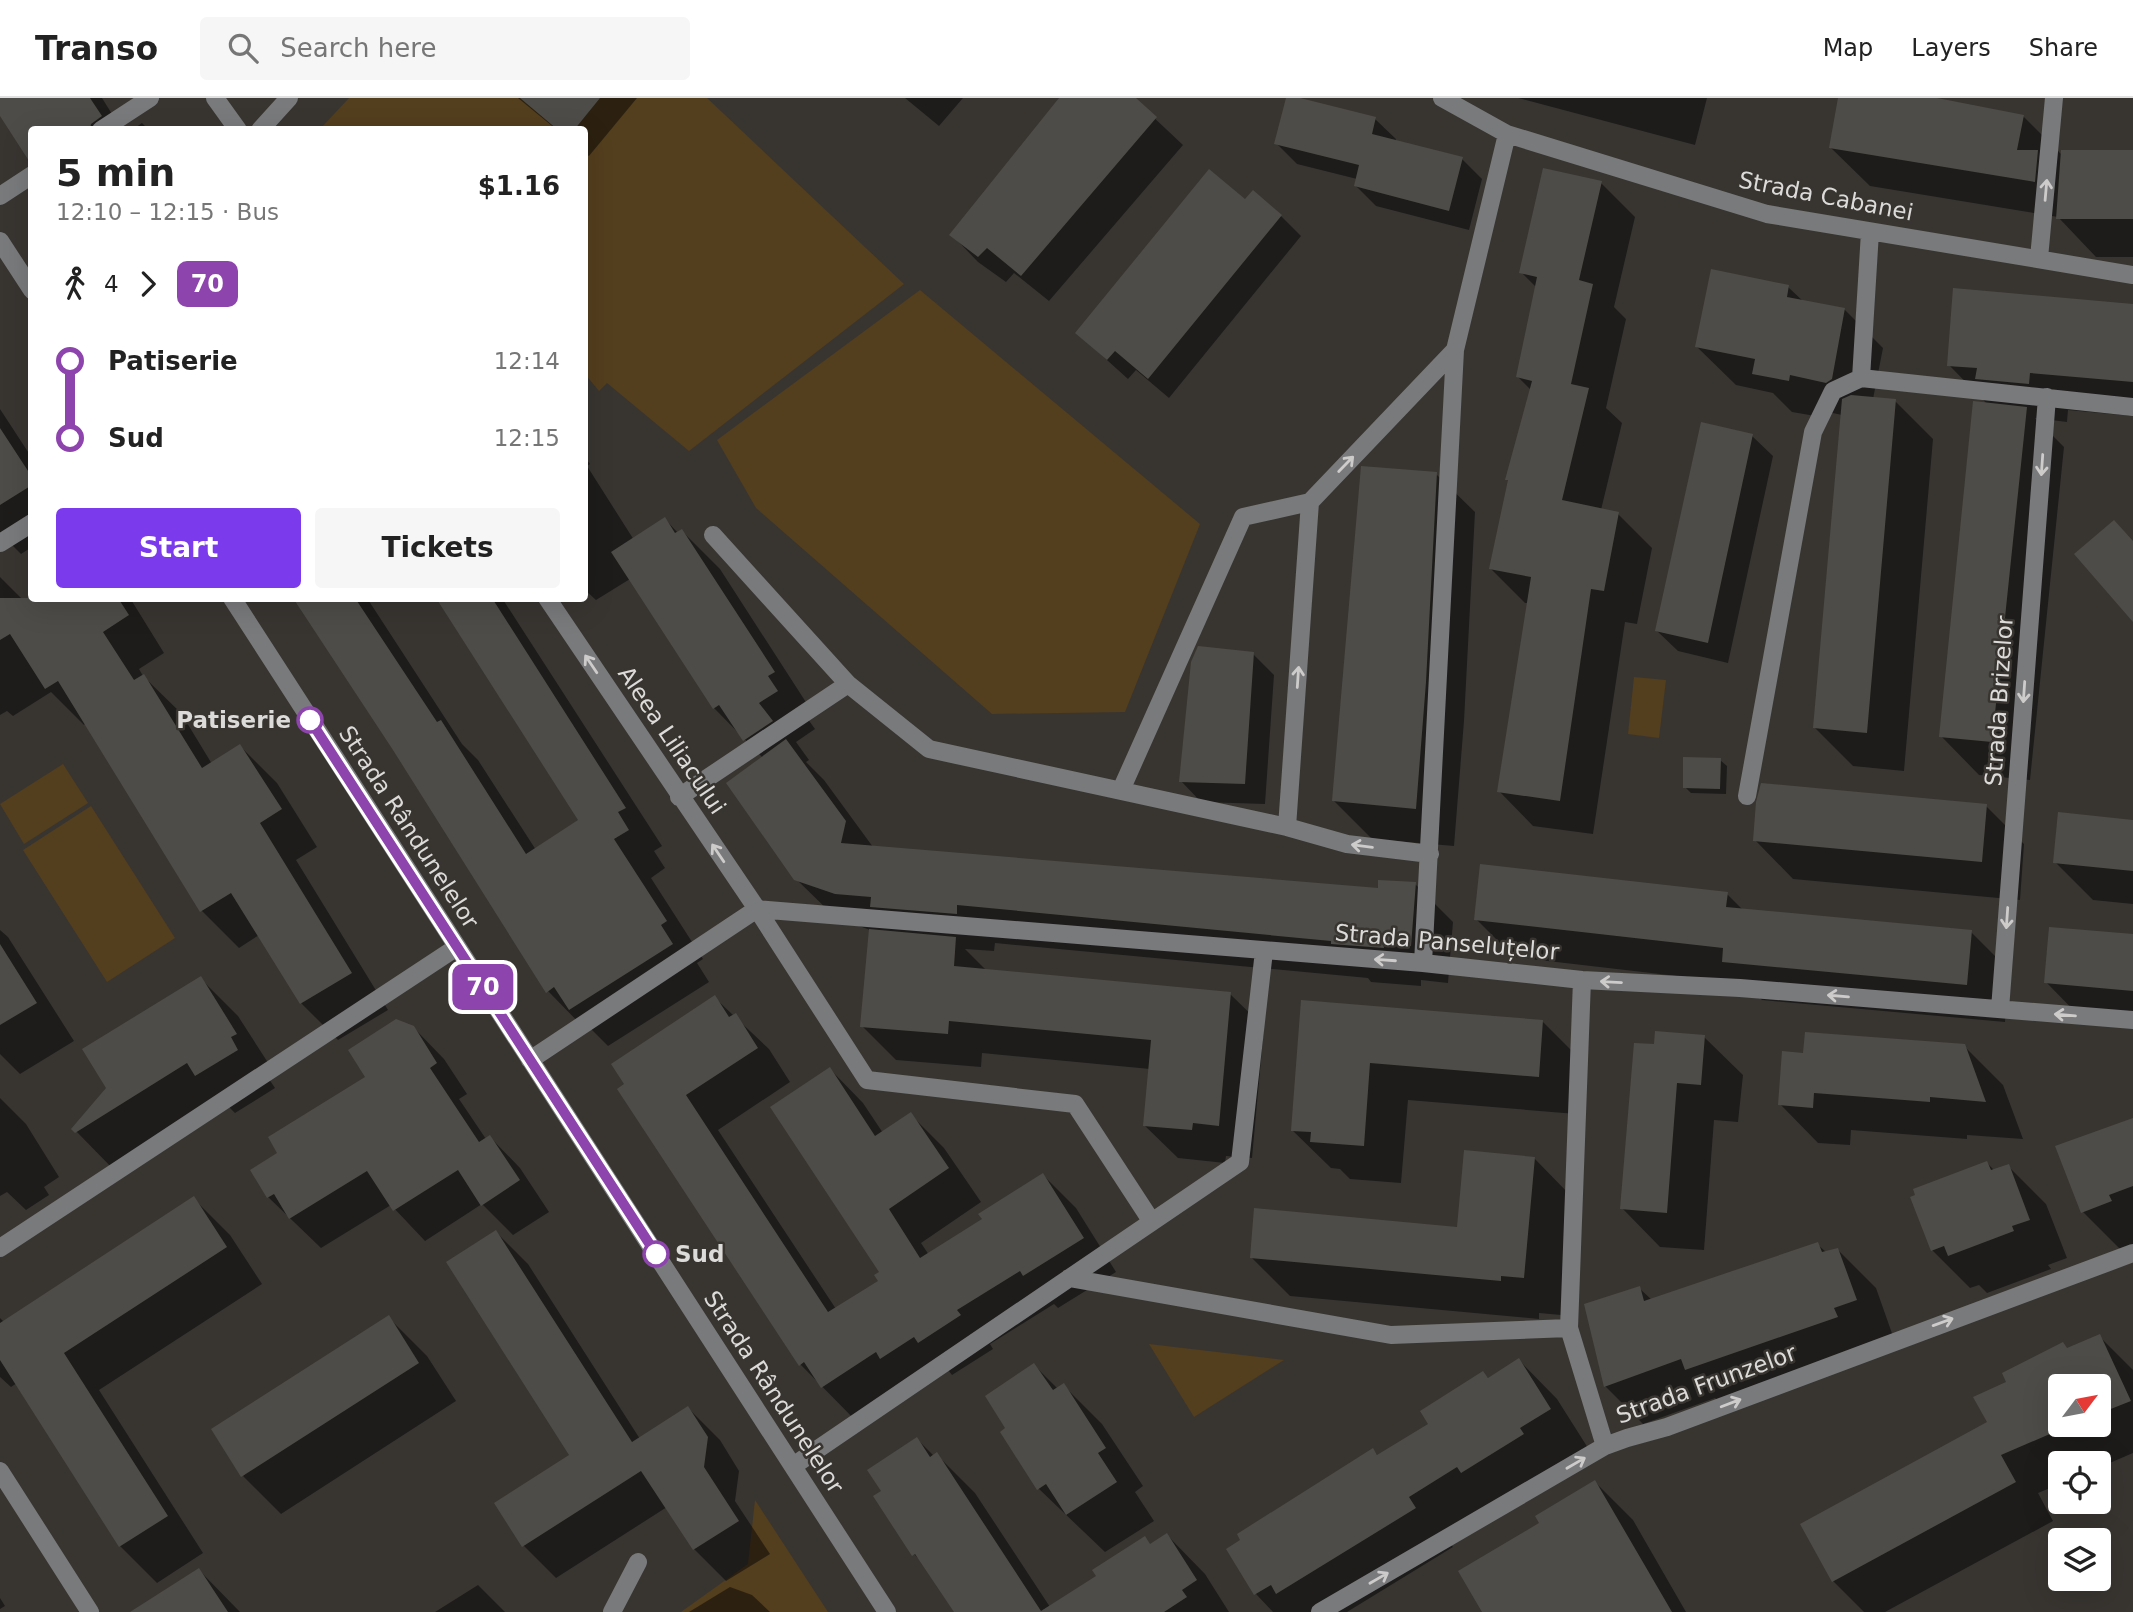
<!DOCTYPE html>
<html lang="en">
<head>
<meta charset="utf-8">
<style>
  :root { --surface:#fff; --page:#f6f6f6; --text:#222; --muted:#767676; --line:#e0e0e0; --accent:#7c3aed }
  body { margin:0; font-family:"DejaVu Sans",sans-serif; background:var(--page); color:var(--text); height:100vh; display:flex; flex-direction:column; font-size:26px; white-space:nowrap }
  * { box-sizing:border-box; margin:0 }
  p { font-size:23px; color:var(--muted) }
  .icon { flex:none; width:38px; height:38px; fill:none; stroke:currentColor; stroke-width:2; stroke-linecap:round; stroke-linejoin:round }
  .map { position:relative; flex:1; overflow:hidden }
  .panel { position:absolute; left:28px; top:28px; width:560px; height:476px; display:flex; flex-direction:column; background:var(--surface); border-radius:7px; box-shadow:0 7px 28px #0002 }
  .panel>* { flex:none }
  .badge { padding:0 14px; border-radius:10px; font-size:24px; line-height:46px }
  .needle { width:46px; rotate:58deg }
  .fabs { position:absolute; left:2048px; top:1276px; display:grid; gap:14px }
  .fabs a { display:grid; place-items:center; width:63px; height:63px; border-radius:7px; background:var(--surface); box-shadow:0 7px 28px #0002; font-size:35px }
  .map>.badge { position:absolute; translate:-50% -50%; box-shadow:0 0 0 4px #fff }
  .legs { display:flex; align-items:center; gap:10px; height:77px; padding:0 28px; font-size:23px }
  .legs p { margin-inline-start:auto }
  .head { display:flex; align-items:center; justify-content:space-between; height:119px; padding:0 28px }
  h1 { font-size:38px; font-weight:600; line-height:52px }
  .action { display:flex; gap:14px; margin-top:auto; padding:14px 28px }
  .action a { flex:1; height:80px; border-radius:7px; background:var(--accent); color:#fff; font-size:28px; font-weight:600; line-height:80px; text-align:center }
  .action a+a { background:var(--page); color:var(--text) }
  ul { padding:0 28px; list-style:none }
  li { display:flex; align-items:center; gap:24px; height:77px; font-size:26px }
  li i { display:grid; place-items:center; width:10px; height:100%; margin:0 9px; background:currentColor }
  li i::after { content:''; width:18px; height:18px; margin:-9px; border:5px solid; border-radius:50%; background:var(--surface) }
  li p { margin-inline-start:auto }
  li:first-child i { background:linear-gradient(#0000 50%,currentColor 0) }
  li:last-child i { background:linear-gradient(currentColor 50%,#0000 0) }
  header { display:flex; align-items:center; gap:42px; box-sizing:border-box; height:98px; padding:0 35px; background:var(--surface); border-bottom:2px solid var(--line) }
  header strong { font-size:33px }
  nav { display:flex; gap:38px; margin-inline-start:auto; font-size:24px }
  .search { width:490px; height:63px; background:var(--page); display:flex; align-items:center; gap:18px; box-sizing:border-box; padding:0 24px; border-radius:7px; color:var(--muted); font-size:26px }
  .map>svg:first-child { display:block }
</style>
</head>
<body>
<header>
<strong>Transo</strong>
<div class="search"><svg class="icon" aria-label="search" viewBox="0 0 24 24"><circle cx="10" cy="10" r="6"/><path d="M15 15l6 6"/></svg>Search here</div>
<nav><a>Map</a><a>Layers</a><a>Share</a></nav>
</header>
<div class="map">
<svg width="2133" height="1514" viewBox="0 0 2133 1514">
  <rect width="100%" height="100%" fill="#383531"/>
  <path fill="#533e1e" d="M349 0H707L904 186 689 353 607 285 599 293 585 276 584 32H322L321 30Z
    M920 192 1200 426 1125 614 992 616 756 410 717 342Z
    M1634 579 1666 582 1659 640 1628 636Z
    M63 666 88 705 24 746 0 706Z
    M91 708 175 840 107 884 23 752Z
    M1149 1246 1284 1262 1194 1319Z
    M755 1402 828 1514H681L748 1466Z"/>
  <path fill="#0007" fill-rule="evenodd" d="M0 0H102L122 32H32V64L0 15Z
    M518 0H637L589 58 584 55V32H557Z
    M905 0H963L939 28Z
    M1062 0H1133L1183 47 1049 203 1014 175 1006 184 978 164 952 137Z
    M1287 0 1375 21 1396 41 1395 44 1462 61 1482 81 1469 132 1376 108 1356 88 1357 81 1297 66 1276 45Z
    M1518 0H1707L1695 47Z
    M1840 0H1927L2023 18 2062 57 2133 54V159H2096L2058 119 1870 88 1831 50Z
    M142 25 149 32H132Z
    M1601 85 1635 119 1614 209 1626 221 1606 310 1622 325 1601 412 1618 416 1652 450 1637 526 1625 524 1593 736 1533 728 1499 693 1529 505H1525L1491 471 1509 384 1507 381 1531 292 1517 278 1537 190 1521 174Z
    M1246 103 1281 118 1301 138 1169 300 1136 272 1128 281 1077 235Z
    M1788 189 1804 204 1845 212 1883 250 1873 301 1895 303 1933 341 1904 673 1853 668 1815 630 1842 317 1828 314 1827 320 1792 314 1773 295 1736 287 1697 249Z
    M2133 207V318L2068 312 2067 324 2035 320 2064 349 2030 682 1979 677 1941 638 1988 307 1949 267Z
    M0 311 32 360V449L21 456 0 435Z
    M1752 338 1773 358 1728 565 1678 553 1657 533Z
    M584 358 590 366 587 368 634 442 665 421 678 435 682 433 720 471 811 612 805 617 815 631 796 644 809 662 806 664 824 682 873 749 1380 792 1415 786 1453 824 1448 885 1421 882V888L1371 884 1368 880 995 845 994 853 965 851 987 873 1230 896 1264 929 1252 1060 1226 1058 1225 1065 1178 1060 1144 1027 1150 971 982 955 981 969 896 962 862 928 870 832 835 819 796 781 763 660 714 610 630 481 596 502 584 491Z
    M1436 376 1475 414 1464 623 1454 748 1372 741 1334 703Z
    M0 479 25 504 32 500H130L164 555 139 571 143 578 181 615 212 666 240 648 277 685 317 749 296 762 388 912 338 942 301 905 259 837 239 850 202 813 86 625 84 627 51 594 13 618 7 613 0 617Z
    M295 500H367L462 646 478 662 536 752 580 723 438 500H502L662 748 654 753 665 770 651 780 703 861 697 865 709 884 608 948 589 929 585 931 548 893 380 630Z
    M1253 556 1274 577 1265 706 1201 704 1181 683Z
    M1720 662 1727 668 1726 696 1691 695 1685 689Z
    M1986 708 2024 746 2020 802 1793 781 1755 742Z
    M2133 724V806L2093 802 2055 764Z
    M1727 796 1744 813 1971 834 2009 872 2005 924 1762 902 1746 886 1514 859 1476 821Z
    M0 832 8 839 74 943 20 976 0 956Z
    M2133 838V927L2084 923 2046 884Z
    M200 880 238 918 274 974 267 978 275 990 235 1015 224 1004 114 1072 74 1031Z
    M715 900 769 951 790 984 718 1032 836 1211 880 1184 881 1174 830 971 863 1005 883 1035 911 1017 944 1050 981 1104 921 1145 929 1157 984 1122 1043 1077 1076 1110 1116 1174 1058 1210 1054 1206 990 1246 993 1251 952 1277 948 1272 856 1323 800 1266 619 992Z
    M1303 904 1543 924 1581 962 1576 1016 1408 1002 1401 1085 1350 1081 1340 1071 1331 1070 1292 1032Z
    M413 929 444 961 467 996 459 1001 486 1041 490 1039 520 1070 549 1114 513 1137 482 1106 425 1143 391 1107 321 1150 268 1099 280 1056 368 979Z
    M1704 939 1743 977 1738 1024 1714 1022 1704 1152 1660 1149 1622 1110 1655 948Z
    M1964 948 2003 987 2023 1041 1967 1037V1041L1851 1032 1850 1047 1818 1045 1780 1006 1805 957Z
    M0 1000 26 1026 59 1079 44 1089 49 1097 26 1112 7 1094 0 1098Z
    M2133 1022V1148L2121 1152 2083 1114Z
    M1534 1060 1572 1099 1561 1217 1539 1215V1221L1290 1198 1252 1160 1459 1131Z
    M1987 1065 1995 1073 2008 1068 2046 1106 2067 1160 2048 1167 2051 1171 1987 1195 1979 1187 1970 1190 1932 1152Z
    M194 1101 230 1137 262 1186 99 1292 203 1455 157 1485 120 1448 17 1285 11 1289 0 1279V1220L4 1224Z
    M496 1134 528 1166 640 1341 688 1310 720 1342 739 1373 735 1403 770 1456 726 1483 694 1451 667 1409 556 1480 524 1448 496 1405 571 1358Z
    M1817 1146 1826 1154 1838 1152 1876 1190 1894 1241 1725 1309 1715 1300 1643 1326 1605 1288 1639 1190 1652 1202Z
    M389 1220 427 1258 456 1303 281 1416 243 1378Z
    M2099 1238 2133 1272V1355L2098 1370V1365H2060V1386L2038 1395 2053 1423 1885 1514H1864L1833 1483 1990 1324 2009 1285 2068 1251ZM2060 1288H2098V1326H2060Z
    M1519 1262 1557 1301 1588 1350 1445 1438 1453 1449 1347 1514H1273L1256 1496 1228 1452 1373 1352 1379 1359 1430 1326 1483 1275 1489 1281Z
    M1034 1267 1058 1291 1064 1288 1102 1326 1143 1388 1135 1394 1154 1423 1105 1454 1039 1391Z
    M917 1341 934 1358 937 1357 975 1395 1050 1509 1167 1437 1205 1476 1229 1514H956L927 1469 914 1456 883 1393Z
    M1595 1384 1633 1422 1686 1514H1485L1541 1425Z
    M199 1472 240 1514H156Z
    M478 1487 505 1514H435Z
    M730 1489 752 1497 770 1514H689Z
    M0 1500 5 1508 0 1511Z"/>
  <path fill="#4e4c48" d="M0 0H90L102 18 91 26 90 32H32L31 66 0 18Z
    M520 0H600L574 32H558Z
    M1059 0H1136L1157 19 1021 178 987 150 978 159 949 137Z
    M1286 0H1300L1376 19 1372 36 1463 59 1449 113 1354 88 1359 67 1274 46Z
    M1838 0H1937L2024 17 2017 52H2038L2035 84 1829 50Z
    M2061 52H2133V121H2056Z
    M1543 70 1602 83 1579 182 1593 186 1571 286 1589 290 1562 402 1619 414 1604 493 1591 491 1560 703 1497 694 1531 479 1489 471 1508 382H1505L1532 283 1516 279 1537 179 1519 175Z
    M1209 71 1245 101 1253 92 1282 117 1148 281 1115 253 1107 262 1075 235Z
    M1711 171 1789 187 1787 199 1845 210 1832 281 1826 285 1790 277 1789 283 1752 276 1755 261 1695 249Z
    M1953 190 2133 206V284L2030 275 2029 286 1975 281 1977 270 1947 268Z
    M1851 297 1896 301 1867 635 1813 630 1842 301Z
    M1973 303 2027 309 1992 644 1939 639Z
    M1701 324 1753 336 1708 545 1655 533Z
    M0 330 32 379V387L0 407Z
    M1361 368 1437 374 1426 584 1416 711 1332 703Z
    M665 419 675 435 682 431 775 574 768 578 778 593 759 605 773 623 743 643 719 607 713 611 611 454Z
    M2114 422 2133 443V524L2074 456Z
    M0 500H118L129 517 103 534 134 582 144 576 202 670 240 646 282 711 260 725 352 875 300 906 231 795 200 814 58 583 45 591 10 536 0 542Z
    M293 500H355L437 624 441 622 526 756 578 722 436 500H492L626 710 618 714 629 732 614 741 667 823 661 827 673 846 569 912 554 889 546 895 393 652Z
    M1198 548 1254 554 1245 686 1179 684 1191 564Z
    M786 641 846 723 841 745 1378 790V782L1416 784 1411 848 1383 844 1384 850 1331 846V843L957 807V816L870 809 871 799 835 796 794 782 726 685Z
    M1683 659 1721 660 1720 691 1683 690Z
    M1761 685 1987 706 1982 764 1753 743 1756 704Z
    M2058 714 2133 722V773L2053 765Z
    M1480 766 1728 794 1726 809 1972 832 1967 887 1722 864 1723 850 1474 822Z
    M2049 829 2133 836V893L2044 885Z
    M869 831 956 839 954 868 1231 894 1219 1028 1193 1025 1192 1032 1143 1028 1151 942 949 923 948 936 860 929Z
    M0 846 37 905 0 927Z
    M201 878 237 936 231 939 238 952 195 978 187 965 75 1035 71 1031 106 990 82 951Z
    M715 897 729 919 736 915 758 950 686 997 828 1214 878 1183 874 1177 879 1174 770 1009 830 969 875 1038 911 1014 949 1070 889 1111 920 1160 982 1121 978 1116 1043 1075 1084 1140 1023 1178 1020 1173 957 1212 961 1217 918 1245 914 1239 880 1261 876 1254 821 1290 804 1264 799 1268 617 991 624 986 611 966Z
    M1301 902 1543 922 1539 979 1370 965 1364 1048 1310 1044 1311 1034 1291 1033Z
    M396 921 414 928 437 965 430 970 479 1044 490 1037 520 1082 481 1108 458 1072 393 1113 367 1073 289 1121 274 1096 267 1100 250 1072 277 1055 268 1039 365 979 348 952Z
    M1655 933 1705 937 1701 987 1677 985 1667 1115 1620 1111 1634 945 1654 946Z
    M1805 934 1965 946 1986 1004 1930 999V1004L1814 995 1813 1010 1778 1007 1782 953 1803 955Z
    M2133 1020V1088L2109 1097 2112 1103 2081 1115 2055 1048Z
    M1464 1052 1535 1059 1524 1180 1501 1178V1183L1250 1160 1254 1110 1457 1129Z
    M1987 1063 1991 1072 2009 1066 2030 1122 2012 1128 2014 1133 1948 1158 1944 1148 1931 1153 1910 1099 1915 1097 1913 1091Z
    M194 1098 227 1149 64 1255 168 1418 119 1449 0 1262V1225Z
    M496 1132 632 1344 688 1308 708 1339 704 1369 739 1423 693 1452 641 1373 522 1449 494 1405 569 1357 446 1164Z
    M1818 1144 1822 1154 1838 1150 1857 1202 1834 1210 1838 1219 1685 1272 1681 1261 1604 1289 1584 1206 1640 1188 1644 1203Z
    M389 1217 419 1265 241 1379 211 1331Z
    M2100 1236 2131 1303 2098 1316V1288H2060V1326H2073L2001 1357 2016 1384 1832 1484 1800 1426 1987 1324 1973 1299 2006 1284 2002 1275 2063 1244 2067 1250Z
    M1519 1260 1551 1311 1520 1330 1524 1336 1461 1375 1457 1369 1409 1399 1416 1410 1276 1496 1271 1487 1254 1497 1226 1451 1240 1442 1237 1436 1373 1350 1377 1357 1428 1326 1420 1313 1483 1273 1488 1280Z
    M1034 1265 1053 1292 1064 1285 1106 1350 1098 1355 1117 1384 1066 1417 1046 1386 1037 1392 1000 1334 1005 1330 985 1298Z
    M917 1339 930 1359 937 1354 1041 1513 1096 1478 1092 1472 1145 1438 1150 1446 1167 1435 1197 1482 1182 1492 1187 1499 1164 1514H954L915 1456 912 1458 873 1398 881 1393 867 1372Z
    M1595 1382 1672 1514H1482L1458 1473 1539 1425 1535 1418Z
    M199 1470 228 1514H130Z"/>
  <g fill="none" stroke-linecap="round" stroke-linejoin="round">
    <path stroke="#797a7c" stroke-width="18" d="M215 0 238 32
      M1442 0 1507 36 1767 116 2133 177
      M101 32 150 0
      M260 32 289 0
      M0 98 32 77
      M0 143 32 192
      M2039 160 2054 0
      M1861 280 2133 309
      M713 437 848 586 929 651 1287 729
      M0 445 32 425
      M232 500 887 1514
      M547 500 757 811 867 982 1075 1006 1152 1124
      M1121 692 1243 419 1310 404
      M1747 698 1813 334 1833 293 1861 280 1870 134
      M679 699 848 586
      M1430 756 1347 746 1287 729 1310 404 1455 252
      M757 811 1423 865 1582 882 1740 890 2133 922
      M1423 865 1455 252 1507 36
      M1582 882 1569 1230 1605 1348
      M2000 911 2047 299
      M530 962 757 811
      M0 1150 457 849
      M1069 1180 1391 1237 1569 1230
      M793 1368 1240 1064 1264 853
      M0 1373 90 1514
      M612 1514 638 1464
      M1320 1514 1605 1348 1627 1340 1667 1329 2133 1155"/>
  </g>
  <defs><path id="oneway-shaft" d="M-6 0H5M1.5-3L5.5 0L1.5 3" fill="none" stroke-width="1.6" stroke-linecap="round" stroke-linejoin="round" transform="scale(1.75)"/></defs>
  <g stroke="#cecccb">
    <use href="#oneway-shaft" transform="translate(2046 92) rotate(-85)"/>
    <use href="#oneway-shaft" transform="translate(1346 366) rotate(-46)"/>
    <use href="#oneway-shaft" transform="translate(2042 367) rotate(94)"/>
    <use href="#oneway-shaft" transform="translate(591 566) rotate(-124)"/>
    <use href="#oneway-shaft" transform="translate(1298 579) rotate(-86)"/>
    <use href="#oneway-shaft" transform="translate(2024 594) rotate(94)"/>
    <use href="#oneway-shaft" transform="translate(1362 748) rotate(-173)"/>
    <use href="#oneway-shaft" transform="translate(718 755) rotate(-124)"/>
    <use href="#oneway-shaft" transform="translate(2007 820) rotate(94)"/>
    <use href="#oneway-shaft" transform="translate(1385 862) rotate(-176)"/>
    <use href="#oneway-shaft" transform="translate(1611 884) rotate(-177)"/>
    <use href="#oneway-shaft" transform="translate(1838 898) rotate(-175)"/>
    <use href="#oneway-shaft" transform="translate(2065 917) rotate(-175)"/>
    <use href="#oneway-shaft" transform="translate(1943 1224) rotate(-20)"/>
    <use href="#oneway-shaft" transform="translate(1731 1305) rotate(-21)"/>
    <use href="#oneway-shaft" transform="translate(1576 1365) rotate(-30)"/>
    <use href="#oneway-shaft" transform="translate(1379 1480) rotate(-30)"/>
  </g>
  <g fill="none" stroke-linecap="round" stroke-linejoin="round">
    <defs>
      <path id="line-1" d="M310 622 656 1156"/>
    </defs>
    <use href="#line-1" stroke="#fff" stroke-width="16"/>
    <use href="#line-1" stroke="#8e44ad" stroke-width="10"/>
  </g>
  <g fill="#fff" stroke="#8e44ad" stroke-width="3.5">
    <circle cx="310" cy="622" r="12"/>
    <circle cx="656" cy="1156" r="12"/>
  </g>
  <g text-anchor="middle" stroke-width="5" stroke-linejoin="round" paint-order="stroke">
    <g font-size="23" fill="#dddbd9" stroke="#383531">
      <text transform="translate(1826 98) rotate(11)" y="8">Strada Cabanei</text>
      <text transform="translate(1999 603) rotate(-86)" y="8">Strada Brizelor</text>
      <text transform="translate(672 642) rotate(56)" y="8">Aleea Liliacului</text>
      <text transform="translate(409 729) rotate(57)" y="8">Strada Rândunelelor</text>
      <text transform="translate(1447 844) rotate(5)" y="8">Strada Panseluțelor</text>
      <text transform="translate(1706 1286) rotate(-20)" y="8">Strada Frunzelor</text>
      <text transform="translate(774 1294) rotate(57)" y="8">Strada Rândunelelor</text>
    </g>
    <g font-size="23" font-weight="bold" fill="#dddbd9" stroke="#383531" text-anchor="end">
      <text x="291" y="630">Patiserie</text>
      <text x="675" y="1164" text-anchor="start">Sud</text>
    </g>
  </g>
</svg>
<div class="fabs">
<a><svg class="needle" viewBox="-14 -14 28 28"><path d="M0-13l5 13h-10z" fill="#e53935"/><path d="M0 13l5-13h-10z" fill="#767676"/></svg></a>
<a><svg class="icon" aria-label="locate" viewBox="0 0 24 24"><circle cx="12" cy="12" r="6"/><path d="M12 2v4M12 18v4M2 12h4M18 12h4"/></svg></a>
<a><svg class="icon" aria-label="layers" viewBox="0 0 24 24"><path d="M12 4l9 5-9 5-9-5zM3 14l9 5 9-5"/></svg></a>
</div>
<b class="badge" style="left:483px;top:889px;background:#8e44ad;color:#fff">70</b>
<section class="panel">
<div class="head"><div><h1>5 min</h1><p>12:10 – 12:15 · Bus</p></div><b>$1.16</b></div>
<div class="legs"><svg class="icon" aria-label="walk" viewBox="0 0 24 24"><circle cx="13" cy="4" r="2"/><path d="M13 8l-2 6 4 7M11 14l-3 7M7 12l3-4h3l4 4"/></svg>4<svg class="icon" aria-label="forward" viewBox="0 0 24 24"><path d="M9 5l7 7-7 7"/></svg><b class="badge" style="background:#8e44ad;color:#fff">70</b></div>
<ul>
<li><i style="color:#8e44ad"></i><b>Patiserie</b><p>12:14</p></li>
<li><i style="color:#8e44ad"></i><b>Sud</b><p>12:15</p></li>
</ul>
<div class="action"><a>Start</a><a>Tickets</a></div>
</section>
</div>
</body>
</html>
